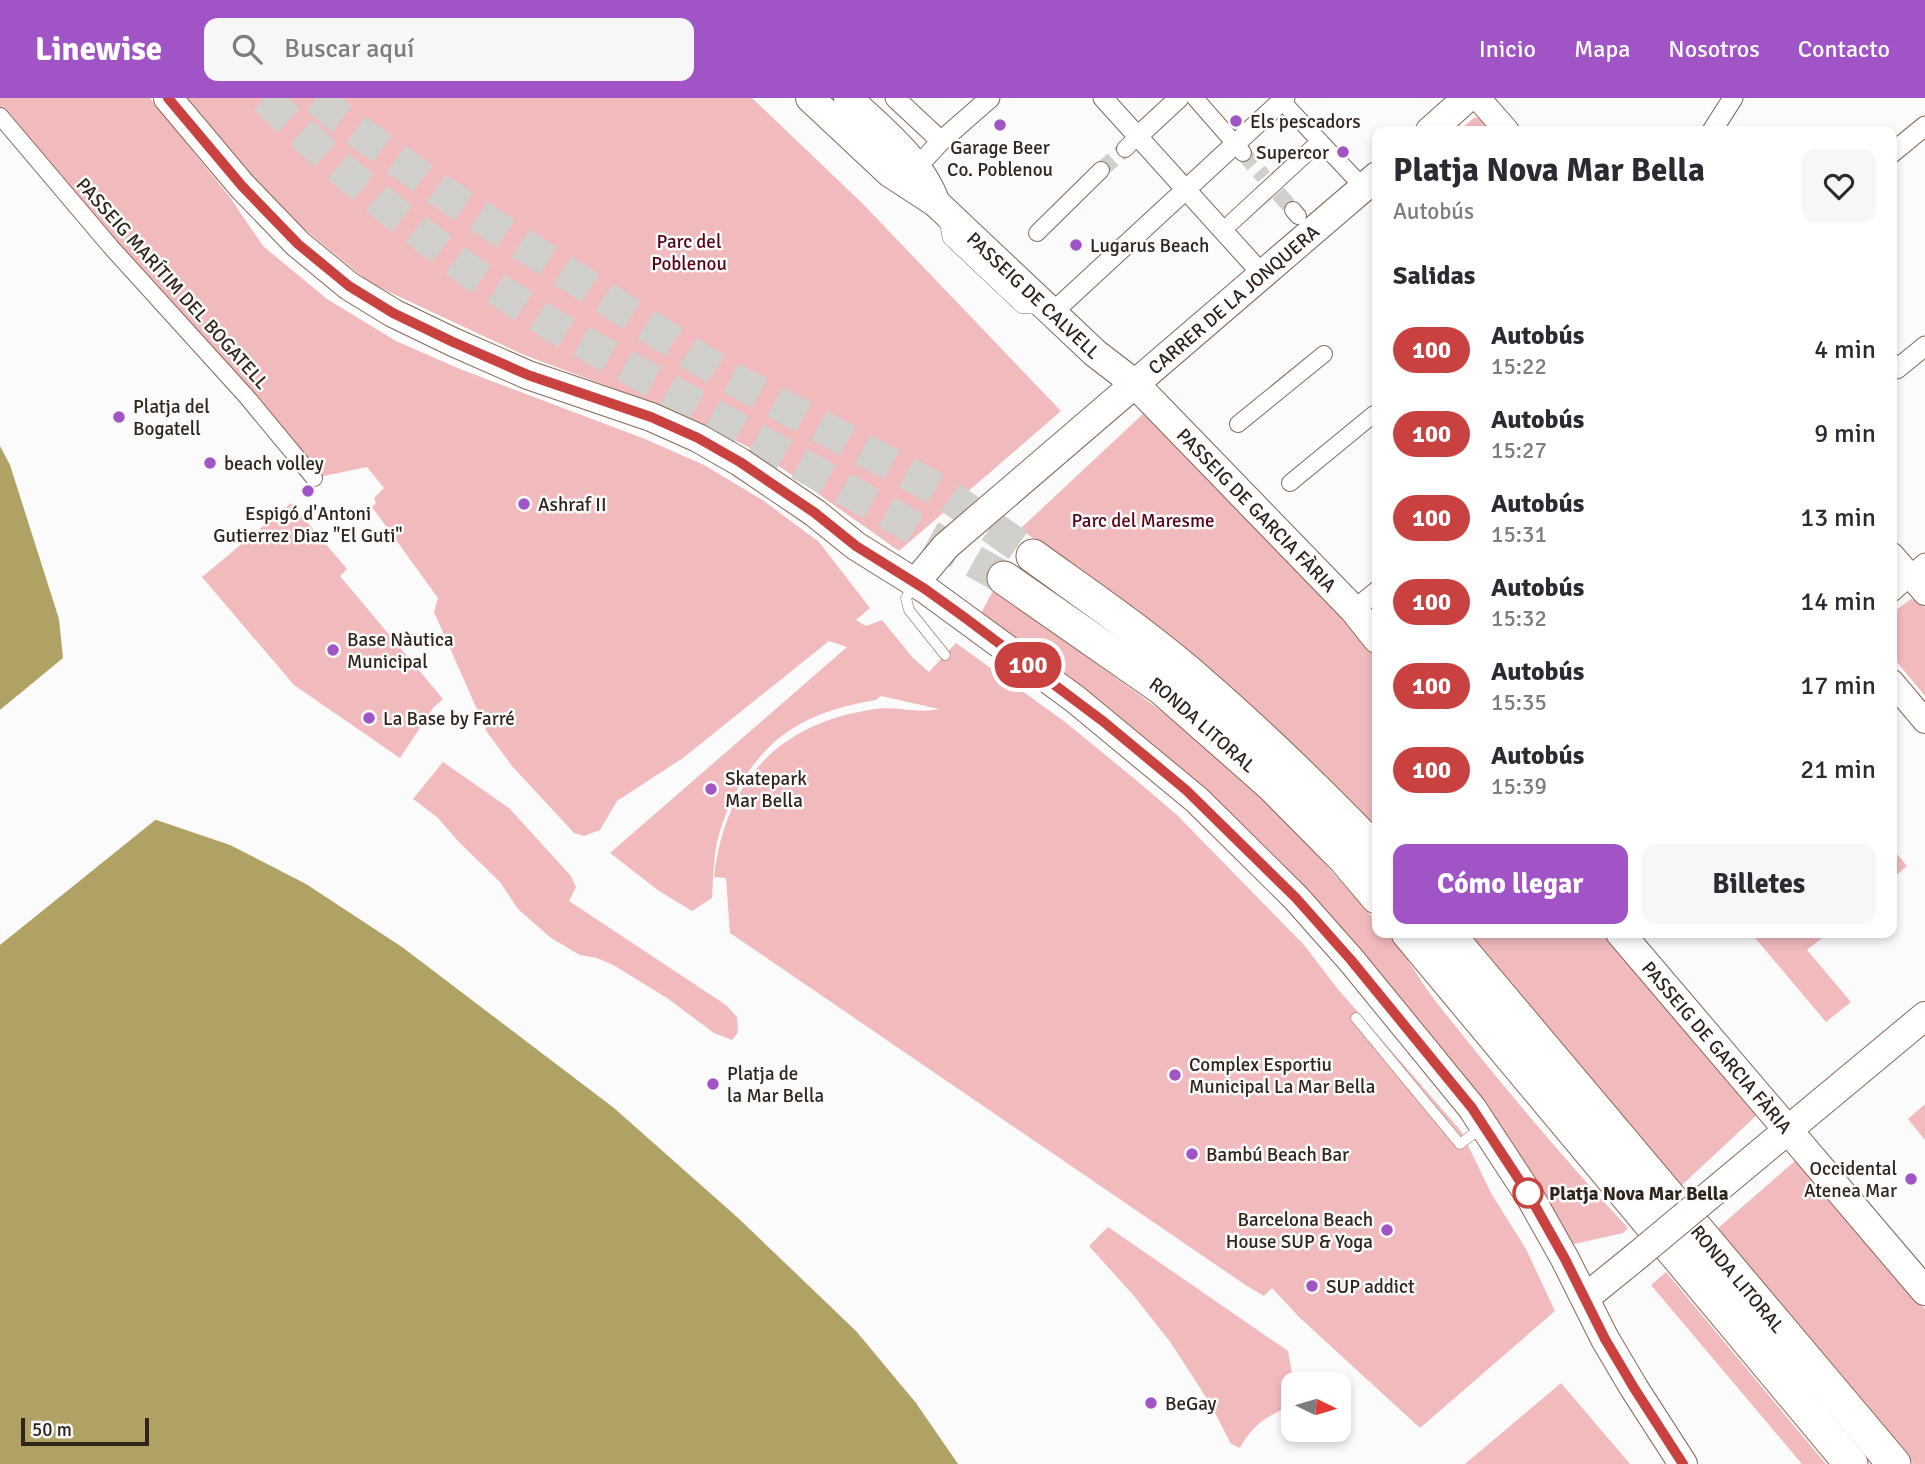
<!DOCTYPE html>
<html lang="es">
<head>
<meta charset="utf-8">
<style>
  :root { --surface:#fff; --page:#f7f7f7; --text:#2b2b33; --muted:#7c7c81; --accent:#a154c6 }
  body { margin:0; font-family:Signika,sans-serif; background:var(--page); color:var(--text); height:100vh; display:flex; flex-direction:column; font-size:26px; white-space:nowrap }
  * { box-sizing:border-box; margin:0 }
  p { font-size:23px; color:var(--muted) }
  .icon { flex:none; width:38px; height:38px; fill:none; stroke:currentColor; stroke-width:2; stroke-linecap:round; stroke-linejoin:round }
  .map { position:relative; flex:1; overflow:hidden }
  .panel { position:absolute; left:1372px; top:28px; width:525px; height:812px; display:flex; flex-direction:column; background:var(--surface); border-radius:14px; box-shadow:0 4px 10px #0003 }
  .panel>* { flex:none }
  .badge { padding:0 14px; border-radius:23px; font-size:24px; line-height:46px }
  .needle { width:46px; rotate:95deg }
  .controls { position:absolute; left:1281px; top:1274px; display:grid; gap:14px }
  .controls a { display:grid; place-items:center; width:70px; height:70px; border-radius:14px; background:var(--surface); box-shadow:0 4px 10px #0003; font-size:35px }
  .scale { position:absolute; left:21px; bottom:18px; width:128px; box-sizing:border-box; padding-left:7px; border:4px solid #30241b; border-top:0; font-size:19px; line-height:24px; white-space:nowrap; color:#30241b; -webkit-text-stroke:5px #fafbfa; paint-order:stroke }
  .map>.badge { position:absolute; translate:-50% -50%; box-shadow:0 0 0 4px #fff }
  h2 { padding:0 21px; font-size:26px; line-height:63px }
  .round { display:grid; place-items:center; flex:none; width:74px; height:74px; border-radius:14px; background:var(--page) }
  .summary { display:flex; align-items:center; justify-content:space-between; height:119px; padding:0 21px }
  h1 { font-size:33px; font-weight:800; line-height:52px }
  .primary-button { display:flex; gap:14px; margin-top:auto; padding:14px 21px }
  .primary-button a { flex:1; height:80px; border-radius:14px; background:var(--accent); color:#fff; font-size:28px; font-weight:800; line-height:80px; text-align:center }
  .primary-button a+a { background:var(--page); color:var(--text) }
  ul { padding:0; list-style:none }
  li { display:flex; align-items:center; gap:21px; height:84px; padding:0 21px }
  li div { flex:1 }
  li b { display:block; font-size:26px }
  li em { font-style:normal }
  li .badge { min-width:77px; font-weight:700; text-align:center }
  header { display:flex; align-items:center; gap:42px; box-sizing:border-box; height:98px; padding:0 35px; background:var(--accent); color:#fff }
  header strong { font-size:33px }
  nav { display:flex; gap:38px; margin-inline-start:auto; font-size:24px }
  .search { width:490px; height:63px; background:var(--page); display:flex; align-items:center; gap:18px; box-sizing:border-box; padding:0 24px; border-radius:14px; color:var(--muted); font-size:26px }
  .map>svg:first-child { display:block }
</style>
</head>
<body>
<header>
<strong>Linewise</strong>
<div class="search"><svg class="icon" aria-label="search" viewBox="0 0 24 24"><circle cx="10" cy="10" r="6"/><path d="M15 15l6 6"/></svg>Buscar aquí</div>
<nav><a>Inicio</a><a>Mapa</a><a>Nosotros</a><a>Contacto</a></nav>
</header>
<div class="map">
<svg width="1925" height="1366" viewBox="0 0 1925 1366">
  <rect width="100%" height="100%" fill="#fafbfa"/>
  <path fill="#f1bbbe" d="M0 0H150L229 98 263 148 327 201 396 243 460 271 645 341 704 367 764 403 819 444 870 510 856 522 866 528 882 522 913 560 929 574 956 545 1065 624 1136 682 1177 717 1304 847 1337 890 1461 1033 1491 1095 1526 1151 1555 1213 1420 1330 1299 1219 1272 1190 1264 1198 1244 1186 730 835 726 780 714 779C726 682 778 625 875 611 896 608 920 616 939 611L881 598 876 602C845 607 817 615 790 632 751 657 721 712 715 757 713 772 713 786 712 800L692 813 659 793 610 755 847 549 829 543 683 660 617 703 600 732 584 738 574 735 512 668 487 634 434 514 438 500 372 409 376 405 374 400 384 390 367 369 314 380 0 15Z
    M187 0H752L863 106 1061 313 899 453 759 354 668 311 524 257 370 185 275 107Z
    M1475 19 1481 21 1493 33H1458Z
    M1144 315 1343 519 1377 559V733L1135 512 1020 431Z
    M291 405 347 471 340 478 443 601 433 610 400 660 294 587 202 479Z
    M994 491 1186 631 1257 690 1377 824V835H1387C1406 856 1419 882 1437 905 1498 982 1561 1058 1628 1130L1623 1135 1570 1147 1229 717 1161 653 980 517Z
    M1911 501 1919 503 1925 510V598L1892 558V515Z
    M443 664 509 710 571 778 576 789 569 803 726 907 737 919 738 934 732 942 714 935 667 900 615 868 597 860 580 857 551 840 518 811 500 784 459 744 437 719 413 701Z
    M1892 750 1907 768 1892 781V749Z
    M1466 835H1609L1758 1016 1681 1088Z
    M1751 835H1828L1807 852 1851 904 1826 924Z
    M1925 1006V1042L1908 1021Z
    M1796 1062 1815 1080 1925 1211V1366H1913L1717 1131Z
    M1108 1129 1288 1253 1294 1286 1293 1308C1270 1315 1251 1328 1240 1350L1231 1346 1211 1307 1171 1245 1134 1198 1089 1148Z
    M1666 1174 1826 1366H1802L1651 1187Z
    M1561 1285 1630 1366H1465Z"/>
  <path fill="#b0a264" d="M0 348 10 367 59 521 63 560 0 612Z
    M136 715 230 747 306 786 402 849 614 1010 737 1119 856 1233 916 1305 958 1366H0V832Z"/>
  <path fill="#fafbfa" d="M67 558 65 563 0 615V612Z
    M137 711 159 719 0 847V832L5 827 3 825Z"/>
  <g fill="none" stroke-linecap="round" stroke-linejoin="round">
    <path stroke="#d2d0cd" stroke-width="16" stroke-dasharray="16 8" stroke-linecap="butt" d="M1243 55 1264 79
      M1101 72 1125 51
      M1278 95 1293 112"/>
    <path stroke="#d2d0cd" stroke-width="33" stroke-dasharray="33 17" stroke-linecap="butt" d="M265 0 333 64 392 113 471 174 554 228 1004 480
      M317 0 340 20 439 92 718 273 944 395 1033 458"/>
    <defs>
      <path id="service" d="M944 121 948 141 1021 210 1039 211
        M915 485 906 500 909 512 945 557
        M1356 920 1460 1046 1481 1030"/>
      <path id="pedestrian" d="M1195 0 1243 55
        M1279 0 1364 90
        M0 18 110 148 246 298 314 380
        M1125 51 1138 38
        M1293 112 1298 118
        M1232 124 1320 43
        M1037 135 1101 72
        M1238 326 1324 256
        M1290 385 1374 316"/>
      <path id="minor" d="M895 0 941 43
        M1103 0 1263 177
        M1712 33 1733 0
        M1138 38 1179 0
        M1892 55 1925 28
        M917 69 941 43 990 0
        M1052 215 1285 0
        M1892 265 1897 271 1925 248
        M1892 494 1925 465
        M1354 512 1377 493"/>
      <path id="tertiary" d="M1478 0 1507 33
        M1892 457 1925 495
        M1892 584 1925 623"/>
      <g id="secondary">
        <path d="M168 0 242 88 298 146 349 188 393 215 453 244 528 277 651 319 698 340 740 364 815 415 856 448 925 491 1075 601 1197 702 1296 800 1351 862 1472 1010 1529 1097 1565 1161 1605 1241 1634 1290 1683 1366"/>
        <path id="s1" d="M810 0 890 75 936 105 1095 255 1134 285 1354 512 1377 541"/>
        <path d="M848 0C881 31 920 61 936 105"/>
        <path d="M1430 33 1467 0"/>
        <path id="s2" d="M915 485 946 448 1377 78"/>
        <path id="s3" d="M1620 835 1925 1193"/>
        <path d="M1759 1056 1925 918"/>
        <path d="M1585 1200 1638 1157"/>
      </g>
      <g id="trunk">
        <path d="M1033 458C1091 500 1150 540 1203 587 1264 640 1321 696 1377 754"/>
        <path id="s4" d="M1004 480 1163 591 1272 687 1345 761 1377 799"/>
        <path d="M1408 835 1851 1366"/>
        <path id="s5" d="M1447 835 1894 1366"/>
      </g>
    </defs>
    <use href="#service" stroke="#856853" stroke-width="11"/>
    <use href="#pedestrian" stroke="#856853" stroke-width="18"/>
    <use href="#minor" stroke="#856853" stroke-width="21"/>
    <use href="#tertiary" stroke="#856853" stroke-width="26"/>
    <use href="#secondary" stroke="#856853" stroke-width="30"/>
    <use href="#trunk" stroke="#856853" stroke-width="35"/>
    <use href="#service" stroke="#fff" stroke-width="10"/>
    <use href="#pedestrian" stroke="#fff" stroke-width="16"/>
    <use href="#minor" stroke="#fff" stroke-width="19"/>
    <use href="#tertiary" stroke="#fff" stroke-width="24"/>
    <use href="#secondary" stroke="#fff" stroke-width="28"/>
    <use href="#trunk" stroke="#fff" stroke-width="33"/>
    <defs>
      <path id="secondary-bridge" d="M1638 1157 1759 1056"/>
    </defs>
    <use href="#secondary-bridge" stroke="#856853" stroke-width="30" stroke-linecap="butt"/>
    <use href="#secondary-bridge" stroke="#fff" stroke-width="28"/>
  </g>
  <g fill="none" stroke-linecap="round" stroke-linejoin="round">
    <defs>
      <path id="line" d="M168 0 242 88 298 146 349 188 393 215 453 244 528 277 651 319 698 340 740 364 815 415 856 448 925 491 964 519 1104 624 1186 692 1296 800 1351 862 1472 1010 1529 1097 1565 1161 1605 1241 1634 1290 1683 1366"/>
    </defs>
    <use href="#line" stroke="#fff" stroke-width="16"/>
    <use href="#line" stroke="#c9423f" stroke-width="10"/>
  </g>
  <g fill="#a154c6" stroke="#fafbfa" stroke-width="2.5">
    <circle cx="1236" cy="23" r="7"/>
    <circle cx="1000" cy="27" r="7"/>
    <circle cx="1343" cy="54" r="7"/>
    <circle cx="1076" cy="147" r="7"/>
    <circle cx="119" cy="319" r="7"/>
    <circle cx="210" cy="365" r="7"/>
    <circle cx="308" cy="393" r="7"/>
    <circle cx="524" cy="406" r="7"/>
    <circle cx="333" cy="552" r="7"/>
    <circle cx="369" cy="620" r="7"/>
    <circle cx="711" cy="691" r="7"/>
    <circle cx="1175" cy="977" r="7"/>
    <circle cx="713" cy="986" r="7"/>
    <circle cx="1192" cy="1056" r="7"/>
    <circle cx="1911" cy="1081" r="7"/>
    <circle cx="1387" cy="1132" r="7"/>
    <circle cx="1312" cy="1188" r="7"/>
    <circle cx="1151" cy="1305" r="7"/>
  </g>
  <circle fill="#fff" stroke="#c9423f" stroke-width="3.5" cx="1528" cy="1095" r="14"/>
  <g text-anchor="middle" stroke-width="5" stroke-linejoin="round" paint-order="stroke">
    <g font-size="19" fill="#30241b" stroke="#fafbfa" text-anchor="start">
      <text x="1250" y="30">Els pescadors</text>
      <text x="1000" y="56" text-anchor="middle">Garage Beer<tspan x="1000" dy="22">Co. Poblenou</tspan></text>
      <text x="1329" y="61" text-anchor="end">Supercor</text>
      <text x="1090" y="154">Lugarus Beach</text>
      <text x="133" y="315">Platja del<tspan x="133" dy="22">Bogatell</tspan></text>
      <text x="224" y="372">beach volley</text>
      <text x="538" y="413">Ashraf II</text>
      <text x="308" y="422" text-anchor="middle">Espigó d'Antoni<tspan x="308" dy="22">Gutierrez Diaz "El Guti"</tspan></text>
      <text x="347" y="548">Base Nàutica<tspan x="347" dy="22">Municipal</tspan></text>
      <text x="383" y="627">La Base by Farré</text>
      <text x="725" y="687">Skatepark<tspan x="725" dy="22">Mar Bella</tspan></text>
      <text x="1189" y="973">Complex Esportiu<tspan x="1189" dy="22">Municipal La Mar Bella</tspan></text>
      <text x="727" y="982">Platja de<tspan x="727" dy="22">la Mar Bella</tspan></text>
      <text x="1206" y="1063">Bambú Beach Bar</text>
      <text x="1897" y="1077" text-anchor="end">Occidental<tspan x="1897" dy="22">Atenea Mar</tspan></text>
      <text x="1373" y="1128" text-anchor="end">Barcelona Beach<tspan x="1373" dy="22">House SUP &amp; Yoga</tspan></text>
      <text x="1326" y="1195">SUP addict</text>
      <text x="1165" y="1312">BeGay</text>
    </g>
    <g font-size="19" fill="#57031a" stroke="#fafbfa">
      <text x="689" y="150">Parc del<tspan x="689" dy="22">Poblenou</tspan></text>
      <text x="1143" y="429">Parc del Maresme</text>
    </g>
    <g font-size="19" fill="#30241b" stroke="#fafbfa">
      <text transform="translate(173 185) rotate(48)" y="7">PASSEIG MARÍTIM DEL BOGATELL</text>
      <text dy="7" stroke="none"><textPath href="#s1" startOffset="299">PASSEIG DE CALVELL</textPath></text>
      <text dy="7" stroke="none"><textPath href="#s2" startOffset="427">CARRER DE LA JONQUERA</textPath></text>
      <text dy="7" stroke="none"><textPath href="#s1" startOffset="609">PASSEIG DE GARCIA FÀRIA</textPath></text>
      <text dy="7" stroke="none"><textPath href="#s4" startOffset="247">RONDA LITORAL</textPath></text>
      <text dy="7" stroke="none"><textPath href="#s3" startOffset="150">PASSEIG DE GARCIA FÀRIA</textPath></text>
      <text dy="7" stroke="none"><textPath href="#s5" startOffset="452">RONDA LITORAL</textPath></text>
    </g>
    <g font-size="19" font-weight="bold" fill="#30241b" stroke="#fafbfa" text-anchor="start">
      <text x="1549" y="1102">Platja Nova Mar Bella</text>
    </g>
  </g>
</svg>
<div class="controls">
<a><svg class="needle" viewBox="-14 -14 28 28"><path d="M0-13l5 13h-10z" fill="#e53935"/><path d="M0 13l5-13h-10z" fill="#7c7c81"/></svg></a>
</div>
<div class="scale">50 m</div>
<b class="badge" style="left:1028px;top:567px;background:#c9423f;color:#fff">100</b>
<section class="panel">
<div class="summary"><div><h1>Platja Nova Mar Bella</h1><p>Autobús</p></div><a class="round"><svg class="icon" aria-label="heart" viewBox="0 0 24 24"><path d="M12 20l-8-8c-3-5 5-10 8-4 3-6 11-1 8 4z"/></svg></a></div>
<h2>Salidas</h2>
<ul>
<li><span class="badge" style="background:#c9423f;color:#fff">100</span><div><b>Autobús</b><p>15:22</p></div><em>4 min</em></li>
<li><span class="badge" style="background:#c9423f;color:#fff">100</span><div><b>Autobús</b><p>15:27</p></div><em>9 min</em></li>
<li><span class="badge" style="background:#c9423f;color:#fff">100</span><div><b>Autobús</b><p>15:31</p></div><em>13 min</em></li>
<li><span class="badge" style="background:#c9423f;color:#fff">100</span><div><b>Autobús</b><p>15:32</p></div><em>14 min</em></li>
<li><span class="badge" style="background:#c9423f;color:#fff">100</span><div><b>Autobús</b><p>15:35</p></div><em>17 min</em></li>
<li><span class="badge" style="background:#c9423f;color:#fff">100</span><div><b>Autobús</b><p>15:39</p></div><em>21 min</em></li>
</ul>
<div class="primary-button"><a>Cómo llegar</a><a>Billetes</a></div>
</section>
</div>
</body>
</html>
